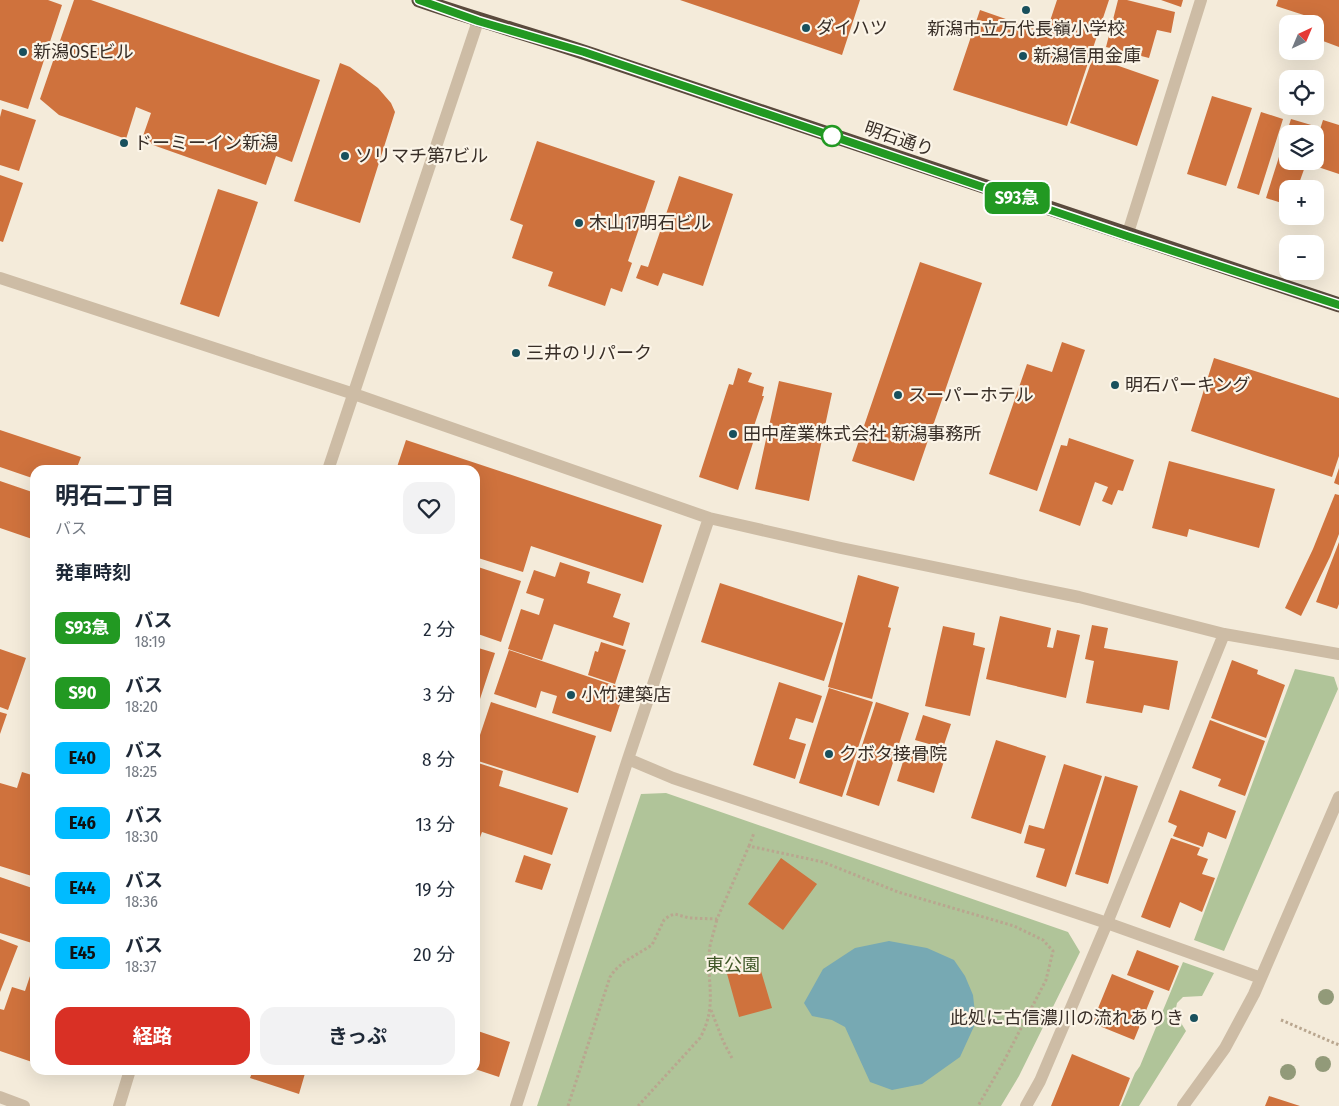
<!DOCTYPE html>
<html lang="ja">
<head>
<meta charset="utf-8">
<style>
  :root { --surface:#fff; --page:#f2f2f3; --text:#1f2937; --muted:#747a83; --accent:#d93025 }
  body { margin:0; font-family:"Fira Sans Condensed","Noto Sans JP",sans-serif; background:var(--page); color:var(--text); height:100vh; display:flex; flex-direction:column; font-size:19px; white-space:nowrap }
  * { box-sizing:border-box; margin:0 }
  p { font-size:16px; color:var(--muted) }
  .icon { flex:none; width:28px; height:28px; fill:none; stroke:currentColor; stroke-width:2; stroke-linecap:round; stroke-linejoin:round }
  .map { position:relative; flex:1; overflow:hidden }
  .drawer { position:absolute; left:30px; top:465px; width:450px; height:610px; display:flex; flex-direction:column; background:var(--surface); border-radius:15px; box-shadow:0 5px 20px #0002 }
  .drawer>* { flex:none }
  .badge { padding:0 10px; border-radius:8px; font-size:18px; line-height:32px }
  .needle { width:32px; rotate:44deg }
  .buttons { position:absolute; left:1279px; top:15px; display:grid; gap:10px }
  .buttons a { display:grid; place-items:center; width:45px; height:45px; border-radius:10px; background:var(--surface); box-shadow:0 5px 20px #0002; font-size:25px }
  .map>.badge { position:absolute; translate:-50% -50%; box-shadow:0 0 0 2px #fff }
  h2 { padding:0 25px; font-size:19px; line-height:45px }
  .round { display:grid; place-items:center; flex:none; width:52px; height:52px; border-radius:15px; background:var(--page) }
  .overview { display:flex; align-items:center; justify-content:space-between; height:85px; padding:0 25px }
  h1 { font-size:24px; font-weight:700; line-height:38px }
  .button { display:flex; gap:10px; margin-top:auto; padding:10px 25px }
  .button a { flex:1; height:58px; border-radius:15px; background:var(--accent); color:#fff; font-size:20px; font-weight:700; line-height:58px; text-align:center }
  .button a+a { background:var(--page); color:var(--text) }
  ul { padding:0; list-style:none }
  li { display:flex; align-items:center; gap:15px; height:65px; padding:0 25px }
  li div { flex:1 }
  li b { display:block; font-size:19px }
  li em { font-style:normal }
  li .badge { min-width:55px; font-weight:700; text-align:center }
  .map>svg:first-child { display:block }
</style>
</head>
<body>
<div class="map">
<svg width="1339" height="1106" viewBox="0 0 1339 1106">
  <rect width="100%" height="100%" fill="#f4ebda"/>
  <path fill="#b0c499" d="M1295 669 1334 677 1338 689 1224 951 1194 940Z
    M666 793 1068 932 1080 952 1019 1076 1001 1106H537L641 794Z
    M1183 962 1214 973 1202 996 1183 997 1177 1003 1175 1013 1186 1031 1139 1106H1121L1135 1073 1140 1066Z"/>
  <path fill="#77a9b3" d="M889 941 927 948 954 960 965 976 973 995 976 1022 960 1057 922 1084 892 1090 870 1082 845 1027 832 1020 812 1016 804 1003 823 969 855 948Z"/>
  <path fill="#cf723d" d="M0 0H48L62 5 28 109 0 100Z
    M74 0H91L320 80 292 162 276 156 266 185 153 145 143 136 151 113 136 107 126 139 59 115 40 99Z
    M680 0H860L842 55Z
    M1057 0H1109L1067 126 953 90 980 10 1046 33Z
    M1118 0H1127L1175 12 1171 33 1157 30 1149 58 1106 47Z
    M1161 0H1183L1181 7Z
    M1278 0H1339V47L1315 38 1316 19 1276 6Z
    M1093 57 1159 80 1137 146 1070 123Z
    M340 63 350 67 378 88 391 103 395 112 360 223 294 201Z
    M1212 96 1252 108 1226 186 1187 174Z
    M2 109 36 120 19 171 0 165V117Z
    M1261 112 1283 119 1259 195 1237 188Z
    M1291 119 1318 127 1316 134H1288V161H1307L1297 189H1288V205L1266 198Z
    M1323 120 1339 125V174L1309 164 1310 161H1315V145Z
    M537 141 655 181 628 261 632 263 622 292 611 288 605 306 548 286 553 272 512 258 523 225 510 220Z
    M0 175 23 183 3 242 0 241Z
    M679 176 733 194 703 286 663 273 658 286 636 278 641 265 648 267Z
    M218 189 258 202 219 317 180 304Z
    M920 262 982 283 914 481 852 461Z
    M1062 342 1085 350 1037 491 989 474 1027 364 1052 372Z
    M1214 358 1339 398V456L1332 477 1191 431Z
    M738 368 752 373 748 382 764 387 762 396H764L754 426 758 427 738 490 699 477 729 384 733 385Z
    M779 381 832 393 809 501 755 489Z
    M0 430 81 457 76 470H35V479L0 467Z
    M1069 438 1134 460 1123 491 1118 490 1112 505 1102 501 1108 487 1095 482 1080 526 1039 511 1061 445 1067 446Z
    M406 440 662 525 643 583 531 546 523 572 475 557V470H396Z
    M1169 461 1275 489 1259 548 1189 529 1187 537 1152 528Z
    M1339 468V485L1334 483Z
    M0 481 35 493V540L0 528Z
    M1335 494 1339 495V534L1330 557 1301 616 1285 608 1313 549Z
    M1339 542V604L1337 609 1316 602Z
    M560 562 590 572 587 583 621 594 613 617 630 623 623 646 554 624 542 660 508 649 521 609 539 615 544 599 526 593 534 570 555 577Z
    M475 566 521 581 501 642 475 633Z
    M858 575 899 587 888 627 891 628 872 699 828 687Z
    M720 583 843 623 824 681 701 642Z
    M1000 616 1051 628 1047 647 1053 648 1057 630 1080 635 1066 698 986 679Z
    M1092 625 1108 628 1104 648 1178 661 1169 710 1144 705 1142 713 1086 703 1094 661 1085 659Z
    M943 626 975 633 973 645 985 648 970 716 925 706Z
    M601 642 626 650 615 684 588 675 595 651 598 652Z
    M475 647 495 653 480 699 475 697Z
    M0 649 26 658 8 710 0 707Z
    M509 650 625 689 611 732 552 713 557 696 541 691 536 708 494 694Z
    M1232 660 1258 670 1257 674 1285 685 1266 738 1211 718Z
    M779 682 822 696 813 723 796 718 789 739 806 744 795 779 753 765Z
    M829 688 873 702 842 797 799 783Z
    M491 702 596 736 578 793 475 760V750Z
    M876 702 909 713 879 806 846 795Z
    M0 712 7 714 0 734Z
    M923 715 951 724 943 748 915 740Z
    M1210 720 1265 741 1245 796 1218 786 1221 779 1192 768Z
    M996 740 1046 756 1021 834 971 818Z
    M907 749 944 761 934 793 897 781Z
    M475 762 503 771 499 786 568 808 552 855 482 832 475 851Z
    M1064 764 1102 776 1066 887 1036 877 1045 849 1024 843 1029 825 1044 829Z
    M22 772 35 776V877L0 866V783L17 788Z
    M1105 776 1138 786 1108 884 1075 874Z
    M1180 790 1236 811 1226 839 1208 832 1203 847 1173 836 1177 826 1168 822Z
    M1171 838 1200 848 1197 855 1208 859 1202 874 1215 878 1202 912 1180 902 1170 928 1141 917Z
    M524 855 551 864 542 890 515 882Z
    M781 858 817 884 783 930 748 904Z
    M0 877 35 889V944L0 933Z
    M0 939 18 946 0 992Z
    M1137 950 1179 966 1169 991 1127 975Z
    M35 961V1063L0 1051V1009L4 1010 12 987 25 991Z
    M758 961 772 1008 739 1017 726 970Z
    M1112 974 1154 991 1134 1040 1092 1023Z
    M475 1030 510 1042 499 1077 475 1069Z
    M1072 1054 1130 1078 1119 1106H1051Z
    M253 1070H306L299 1094 250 1078Z
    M1269 1096 1300 1106H1265Z"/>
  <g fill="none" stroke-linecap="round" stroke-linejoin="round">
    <path stroke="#b9a68f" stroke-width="3" stroke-dasharray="2.5 2.5" stroke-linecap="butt" d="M749 846 754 833
      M711 1010 723 1041 733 1060
      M1281 1020 1339 1045
      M568 1106 610 977 615 970 624 962 652 945 664 920 669 916 675 914 689 918 717 919 749 846 823 862 898 892 1014 926 1043 940 1053 951 1046 980 1004 1061 978 1106
      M638 1106 700 1038C719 1004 705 979 710 946 712 937 715 928 717 919"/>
    <path stroke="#cdbca5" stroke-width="12" d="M1127 236 1201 0
      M0 278 354 394 709 518 841 548 1079 597 1224 634 1339 654
      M328 470 478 21
      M628 759 673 778 1107 923 1261 978
      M0 1097 24 1106
      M119 1106 130 1070
      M516 1106 628 759 709 518
      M1026 1106 1040 1081 1107 923 1224 634
      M1183 1106 1225 1048 1254 994 1339 797"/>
    <path stroke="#5a4a3d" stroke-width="15" d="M419 0C480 21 543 38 604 59 849 142 1094 225 1339 305"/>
  </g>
  <g fill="#929a79">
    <circle cx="1326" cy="997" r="8"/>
    <circle cx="1323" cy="1064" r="8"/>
    <circle cx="1288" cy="1072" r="8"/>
  </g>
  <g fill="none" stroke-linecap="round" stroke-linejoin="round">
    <defs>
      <path id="line" d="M419 0 478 21 584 52 1127 236 1339 305"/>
    </defs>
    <use href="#line" stroke="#fff" stroke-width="11"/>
    <use href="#line" stroke="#292" stroke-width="8"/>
  </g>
  <g fill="#19505d" stroke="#fbf4e7" stroke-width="2">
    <circle cx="1026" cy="10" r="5"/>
    <circle cx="806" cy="28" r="5"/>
    <circle cx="23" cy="52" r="5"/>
    <circle cx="1023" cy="56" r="5"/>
    <circle cx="124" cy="143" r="5"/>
    <circle cx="345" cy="156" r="5"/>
    <circle cx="579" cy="223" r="5"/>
    <circle cx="516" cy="353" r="5"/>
    <circle cx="1115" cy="385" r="5"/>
    <circle cx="898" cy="395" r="5"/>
    <circle cx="733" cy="434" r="5"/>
    <circle cx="571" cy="695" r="5"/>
    <circle cx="829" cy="754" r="5"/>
    <circle cx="1194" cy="1018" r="5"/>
  </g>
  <circle fill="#fff" stroke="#292" stroke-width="2.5" cx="832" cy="136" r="10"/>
  <g text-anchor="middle" stroke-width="4.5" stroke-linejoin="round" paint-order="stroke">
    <g font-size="18" fill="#382e27" stroke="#fbf4e7" text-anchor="start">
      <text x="816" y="34">ダイハツ</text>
      <text x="1026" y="35" text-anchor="middle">新潟市立万代長嶺小学校</text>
      <text x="33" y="58">新潟OSEビル</text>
      <text x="1033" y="62">新潟信用金庫</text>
      <text x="134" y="149">ドーミーイン新潟</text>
      <text x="355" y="162">ソリマチ第7ビル</text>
      <text x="589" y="229">木山17明石ビル</text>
      <text x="526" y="359">三井のリパーク</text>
      <text x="1125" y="391">明石パーキング</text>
      <text x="908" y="401">スーパーホテル</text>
      <text x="743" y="440">田中産業株式会社 新潟事務所</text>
      <text x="581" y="701">小竹建築店</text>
      <text x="839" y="760">クボタ接骨院</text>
      <text x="1184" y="1024" text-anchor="end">此処に古信濃川の流れありき</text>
    </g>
    <g font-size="18" fill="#382e27" stroke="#fbf4e7">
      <text transform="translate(899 139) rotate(19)" y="6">明石通り</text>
    </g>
    <g font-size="18" fill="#415829" stroke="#fbf4e7">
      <text x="733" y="971">東公園</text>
    </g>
  </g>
</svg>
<div class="buttons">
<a><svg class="needle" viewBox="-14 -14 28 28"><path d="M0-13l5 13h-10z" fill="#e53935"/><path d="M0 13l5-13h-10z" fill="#747a83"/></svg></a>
<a><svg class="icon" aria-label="locate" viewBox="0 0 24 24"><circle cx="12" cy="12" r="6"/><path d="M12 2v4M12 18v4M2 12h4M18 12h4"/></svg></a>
<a><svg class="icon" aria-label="layers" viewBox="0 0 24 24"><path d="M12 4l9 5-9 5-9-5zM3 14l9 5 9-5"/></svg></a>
<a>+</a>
<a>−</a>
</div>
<b class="badge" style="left:1017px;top:198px;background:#292;color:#fff">S93急</b>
<section class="drawer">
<div class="overview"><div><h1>明石二丁目</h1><p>バス</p></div><a class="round"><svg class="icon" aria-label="heart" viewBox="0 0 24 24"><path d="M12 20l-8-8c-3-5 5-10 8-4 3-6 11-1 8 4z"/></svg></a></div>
<h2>発車時刻</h2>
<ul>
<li><span class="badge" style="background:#292;color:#fff">S93急</span><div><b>バス</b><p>18:19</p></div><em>2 分</em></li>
<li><span class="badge" style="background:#292;color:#fff">S90</span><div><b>バス</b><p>18:20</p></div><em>3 分</em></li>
<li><span class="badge" style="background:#0bf;color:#111">E40</span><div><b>バス</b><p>18:25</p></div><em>8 分</em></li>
<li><span class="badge" style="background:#0bf;color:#111">E46</span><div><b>バス</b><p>18:30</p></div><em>13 分</em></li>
<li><span class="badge" style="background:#0bf;color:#111">E44</span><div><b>バス</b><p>18:36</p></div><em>19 分</em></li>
<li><span class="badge" style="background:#0bf;color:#111">E45</span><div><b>バス</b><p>18:37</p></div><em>20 分</em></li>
</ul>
<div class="button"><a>経路</a><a>きっぷ</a></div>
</section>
</div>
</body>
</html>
